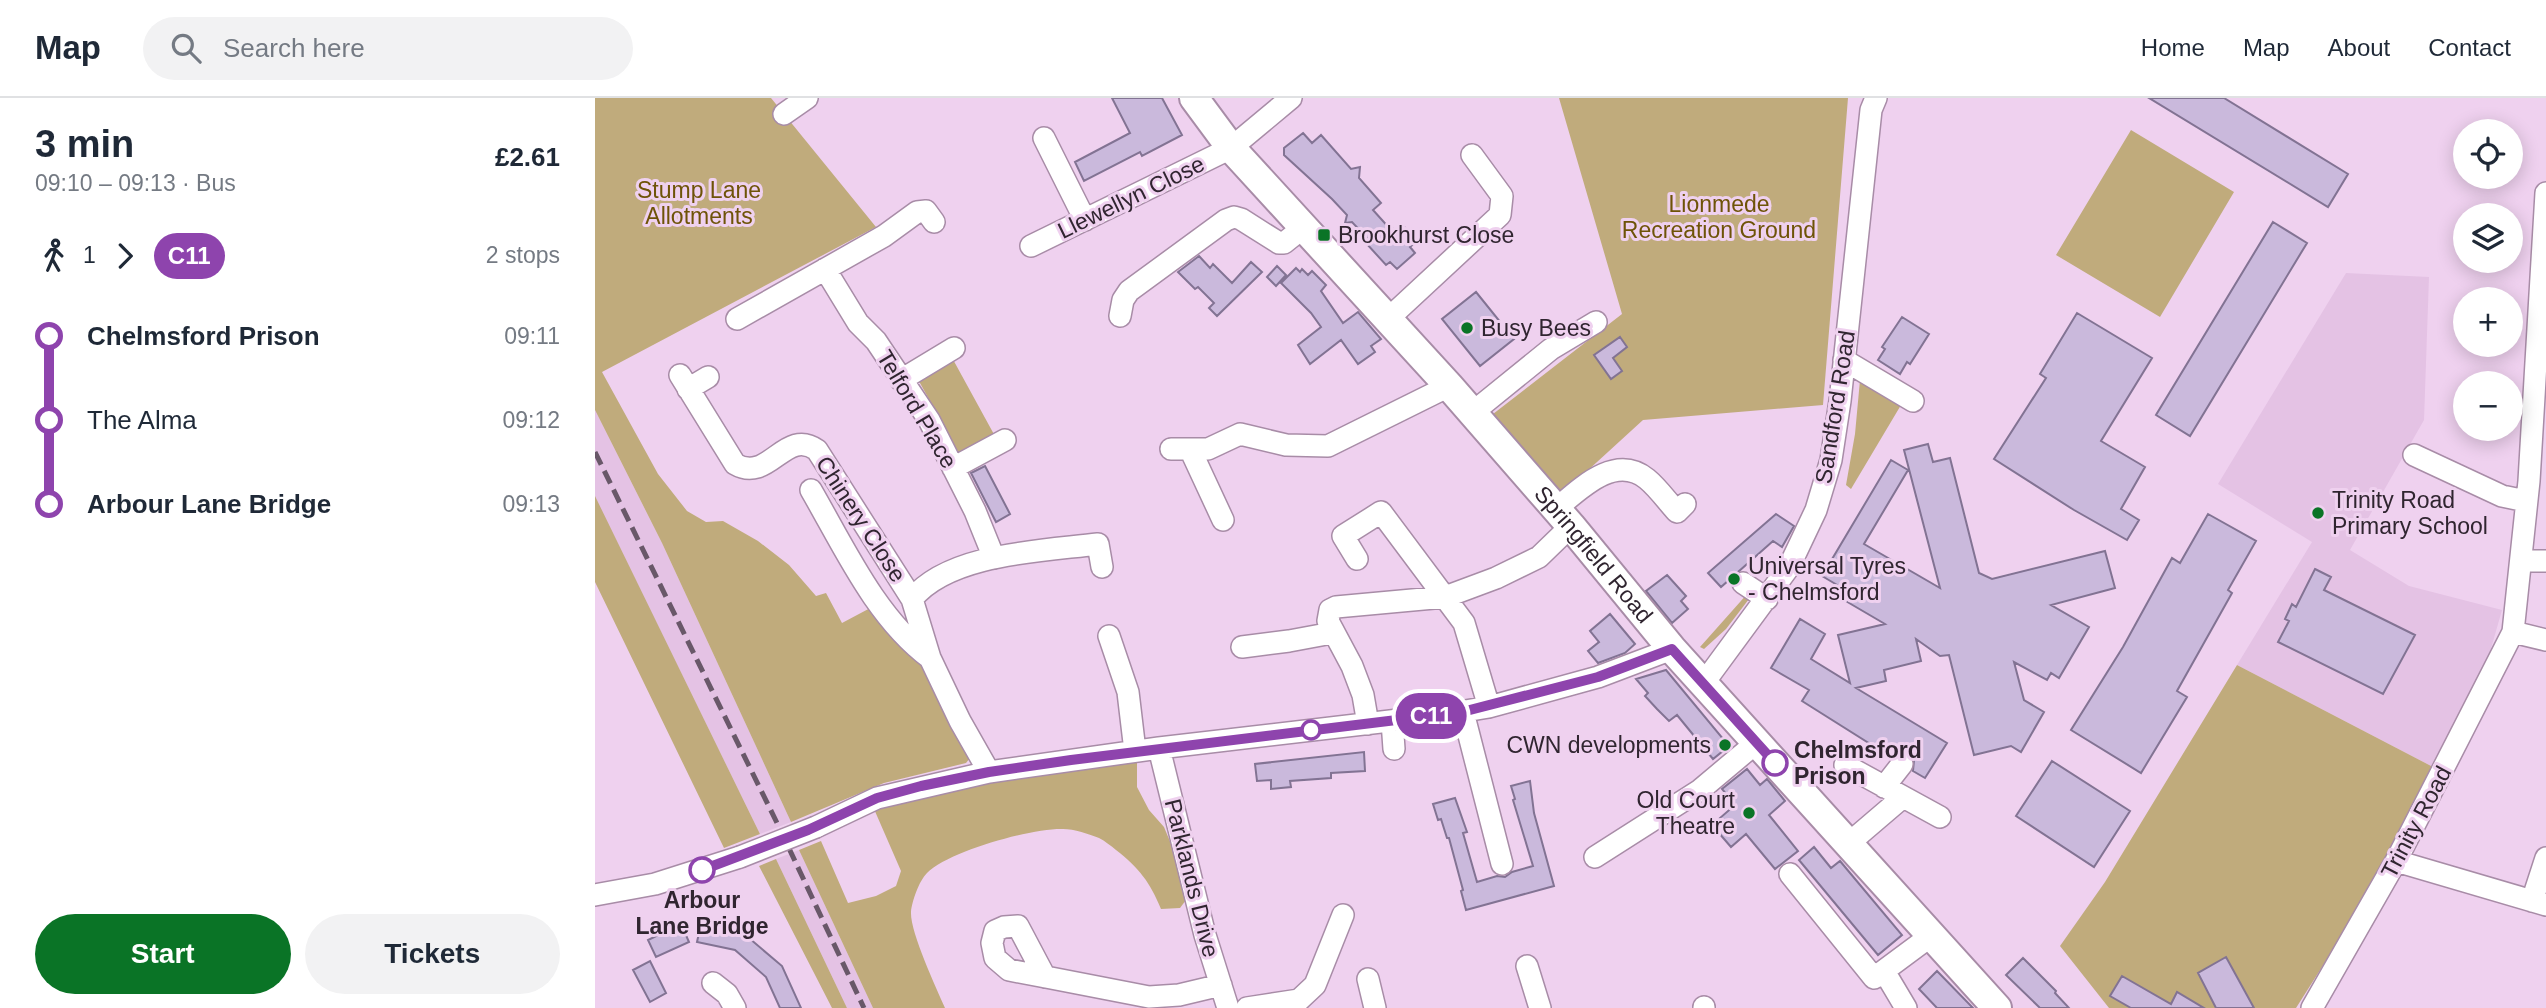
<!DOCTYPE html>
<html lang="en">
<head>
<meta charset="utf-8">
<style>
  :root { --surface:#fff; --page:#f2f2f3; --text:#1f2937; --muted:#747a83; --line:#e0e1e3; --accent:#0a7426 }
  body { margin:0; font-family:Helvetica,sans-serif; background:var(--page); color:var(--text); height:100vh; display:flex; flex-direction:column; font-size:26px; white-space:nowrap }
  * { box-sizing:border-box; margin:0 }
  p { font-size:23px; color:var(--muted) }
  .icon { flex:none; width:38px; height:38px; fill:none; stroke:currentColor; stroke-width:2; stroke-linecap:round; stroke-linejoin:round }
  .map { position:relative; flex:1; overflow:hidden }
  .details { display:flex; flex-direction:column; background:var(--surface); width:595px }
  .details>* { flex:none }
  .badge { padding:0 14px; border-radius:23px; font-size:24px; line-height:46px }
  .fabs { position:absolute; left:1858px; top:21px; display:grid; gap:14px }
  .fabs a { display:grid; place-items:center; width:70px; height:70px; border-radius:50%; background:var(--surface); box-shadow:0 4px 18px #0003; font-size:35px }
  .map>.badge { position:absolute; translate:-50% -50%; box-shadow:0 0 0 4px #fff }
  .legs { display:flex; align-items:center; gap:10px; height:77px; padding:0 35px; font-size:23px }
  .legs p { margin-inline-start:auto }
  .head { display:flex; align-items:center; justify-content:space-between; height:119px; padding:0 35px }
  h1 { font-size:38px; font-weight:800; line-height:52px }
  .primary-button { display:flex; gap:14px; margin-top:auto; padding:14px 35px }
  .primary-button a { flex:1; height:80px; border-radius:42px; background:var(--accent); color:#fff; font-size:28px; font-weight:800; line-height:80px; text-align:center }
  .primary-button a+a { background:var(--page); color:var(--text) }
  ul { padding:0 35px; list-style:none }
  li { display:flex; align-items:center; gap:24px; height:84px; font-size:26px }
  li i { display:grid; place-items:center; width:10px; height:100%; margin:0 9px; background:currentColor }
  li i::after { content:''; width:18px; height:18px; margin:-9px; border:5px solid; border-radius:50%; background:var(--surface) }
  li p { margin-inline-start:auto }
  li:first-child i { background:linear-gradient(#0000 50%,currentColor 0) }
  li:last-child i { background:linear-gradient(currentColor 50%,#0000 0) }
  header { display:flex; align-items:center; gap:42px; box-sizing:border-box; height:98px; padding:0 35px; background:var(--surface); border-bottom:2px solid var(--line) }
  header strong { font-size:33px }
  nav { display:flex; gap:38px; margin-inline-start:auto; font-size:24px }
  .search { width:490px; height:63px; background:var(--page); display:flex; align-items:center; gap:18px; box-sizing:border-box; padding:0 24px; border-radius:38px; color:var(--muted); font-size:26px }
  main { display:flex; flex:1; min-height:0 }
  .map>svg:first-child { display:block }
</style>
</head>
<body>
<header>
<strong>Map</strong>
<div class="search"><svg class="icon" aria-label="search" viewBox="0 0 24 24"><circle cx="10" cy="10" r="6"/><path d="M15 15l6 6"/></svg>Search here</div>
<nav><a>Home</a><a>Map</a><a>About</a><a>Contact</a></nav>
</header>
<main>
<section class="details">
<div class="head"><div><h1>3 min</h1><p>09:10 – 09:13 · Bus</p></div><b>£2.61</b></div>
<div class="legs"><svg class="icon" aria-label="walk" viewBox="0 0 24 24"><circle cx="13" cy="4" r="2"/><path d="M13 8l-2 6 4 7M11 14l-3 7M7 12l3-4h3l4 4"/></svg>1<svg class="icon" aria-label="forward" viewBox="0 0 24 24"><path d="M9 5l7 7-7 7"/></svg><b class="badge" style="background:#8e44ad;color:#fff">C11</b><p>2 stops</p></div>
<ul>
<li><i style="color:#8e44ad"></i><b>Chelmsford Prison</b><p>09:11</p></li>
<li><i style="color:#8e44ad"></i><span>The Alma</span><p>09:12</p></li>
<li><i style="color:#8e44ad"></i><b>Arbour Lane Bridge</b><p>09:13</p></li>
</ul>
<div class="primary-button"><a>Start</a><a>Tickets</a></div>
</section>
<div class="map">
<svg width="1951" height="910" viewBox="0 0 1951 910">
  <rect width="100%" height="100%" fill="#efd1ef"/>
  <path fill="#e4c2e4" d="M1751 175 1834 179 1829 322 1755 452 1814 488 1907 512 1895 554 1838 669 1642 567 1717 444 1623 386Z
    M0 312 67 445 196 724 165 736 0 399Z
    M204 752 278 910H252L181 761Z"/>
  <path fill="#c0ab7c" d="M0 0H176L281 129 7 274 63 376 92 413 111 424 128 423 163 443 194 467 221 498 231 495 247 525 279 508 332 571 375 660 371 665 289 685 196 724 67 445 0 312Z
    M964 0H1253L1228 307 1048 322 967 396 898 316 1027 216Z
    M1536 32 1639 94 1565 219 1461 157Z
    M355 256 401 340 366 359 320 276Z
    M1265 282 1306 307 1256 391 1251 387 1260 336Z
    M0 398 165 736 129 750 0 484Z
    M1153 495 1154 501 1131 531 1109 551 1105 549Z
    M1642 567 1838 669 1788 773 1701 910H1514L1465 848 1510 784Z
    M532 664H542V689L554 712 569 729 579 753 591 802 585 810 566 811C555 784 544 770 521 752 516 748 510 743 504 740 494 736 479 731 468 731 437 730 354 753 332 775 324 783 317 803 316 814 315 834 341 889 350 910H278L204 752 226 743 253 805 281 798 301 788 306 773 279 711 392 684Z
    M181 761 252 910H237L164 768Z"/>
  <path fill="#cab9dc" stroke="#827393" stroke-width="2" d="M517 0H567L587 37 547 58 545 54 489 83 480 64 535 35Z
    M1554 0H1629L1753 76 1733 109Z
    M708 35 717 45 726 37 756 71 765 69 764 80 786 105 778 112 796 132 798 131 803 136 810 130 822 143 815 149 820 155 802 171 795 164 791 167 771 145 774 142 757 124 750 125 752 117 737 101 689 57V50Z
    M1678 124 1712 145 1595 338 1561 317Z
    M604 158 615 170 618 166 637 185 656 164 667 174 622 218 614 210 619 205 603 189 600 191 583 174Z
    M682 168 691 177 681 188 672 179Z
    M701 170 705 174 707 171 713 177 717 173 731 187 726 193 748 225 763 214 786 241 776 248 780 254 763 266 746 242 715 266 703 247 726 229 716 215 686 185Z
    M881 194 919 241 885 268 847 221Z
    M1482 215 1557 260 1506 343 1550 369 1526 411 1544 422 1532 442 1479 412 1399 361 1451 280 1445 276Z
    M1307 219 1334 236 1315 266 1312 264 1305 276 1283 262 1290 251 1287 249Z
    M1025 239 1032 249 1018 260 1027 273 1016 281 999 257Z
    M1333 346 1338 364 1355 360 1384 475 1397 481 1510 453 1520 490 1456 507 1494 529 1464 580 1456 575 1452 582 1419 564 1429 602 1449 614 1426 654 1416 648 1379 657 1354 557 1345 558 1321 541 1326 563 1289 572 1291 583 1261 590 1352 645 1330 680 1318 673 1319 662 1314 655 1303 654 1296 659 1207 603 1214 592 1176 570 1205 521 1230 536 1216 561 1255 585 1243 537 1290 526 1249 502 1254 494 1227 478 1296 362 1313 372 1269 446 1345 490 1309 352Z
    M390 368 415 416 401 424 376 375Z
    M1181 416 1199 428 1187 449 1178 443 1126 489 1113 475Z
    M1613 416 1661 443 1633 492 1637 495 1582 593 1592 599 1546 675 1476 632 1528 549 1577 460 1585 465Z
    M1720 471 1736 479 1729 492 1820 537 1788 596 1683 544 1694 523 1690 521 1697 506 1701 509Z
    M1072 477 1091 498 1086 503 1093 511 1077 525 1051 493Z
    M1015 516 1040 546 1030 555 1003 565 993 553 1004 544 995 533Z
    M1071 572 1134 648 1118 661 1082 617 1074 623 1062 611 1050 598 1053 595 1041 581Z
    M769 654 770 673 736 675V680L695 683 696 689 676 691V682L662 683 660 666Z
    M1457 663 1535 713 1499 769 1421 718Z
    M1152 671 1165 687 1172 681 1190 703 1174 717 1203 753 1180 771 1151 736 1136 749 1117 727 1140 707 1127 691Z
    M935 683 939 715 959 788 871 812 866 793 868 792 854 740H852L846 721 843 722 838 706 860 700 872 734 868 735 882 784 902 778 910 779 917 774 938 768 918 702 920 701 916 688Z
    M1219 749 1236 770 1245 763 1307 837 1283 857 1204 762Z
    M86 826 94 844 61 859 53 842Z
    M106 826 148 835 187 868 206 910H185L171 879 140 852 102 844Z
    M1631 859 1659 910H1621L1603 875Z
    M1428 860 1461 893 1460 895 1474 910H1445L1411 877Z
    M55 863 71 895 55 904 38 872Z
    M1342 873 1378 910H1342L1324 891Z
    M1527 878 1576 906 1582 894 1609 910H1536L1515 898Z"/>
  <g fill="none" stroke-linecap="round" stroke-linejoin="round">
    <defs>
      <path id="minor" d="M189 16 212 0
        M449 40 490 122
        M436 148 636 50 696 0
        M230 171 263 225 281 243 334 322 380 413 399 460
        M525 218 528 202 534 193 631 122 639 119 646 121 684 145H689L709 129
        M794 220 905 117 907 98 877 57
        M142 221 289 138 322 114 331 113 339 124
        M1249 262 1318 303
        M85 277 140 366C174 386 190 329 222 352L317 501
        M306 282 359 250
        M93 291 113 279
        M877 315 956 251 1001 224
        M576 351H613L645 336 691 347 733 348 854 288
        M595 351 628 422
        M1819 357 1907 398 1931 403
        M358 370 410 342
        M216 392C249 449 281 520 335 560
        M961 411C985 391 1020 355 1052 381 1063 390 1072 403 1082 414L1090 406
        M762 461 748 438 786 414 869 525 894 609
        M1926 463H1951
        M1148 485 1172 501
        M1918 534 1951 542
        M514 538 533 594 540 653
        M647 549 694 543 737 535
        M1108 586 1194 469 1221 412 1236 362 1245 303 1276 12 1281 0
        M868 614 907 766
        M797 623 799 651
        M773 626 768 597 757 568 733 523 735 512 741 509 850 499 901 480 944 459 976 428
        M564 650 610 837 633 910
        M1250 667 1345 719
        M394 674 365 623 335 560 317 501C354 455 448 453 503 446L507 469
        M1289 689 1307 666
        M221 729 282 700 394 674 564 650 846 617 894 609 1003 579 1077 551
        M1253 746 1308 699
        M1000 759 1105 692 1161 645
        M1801 763 1951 807
        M1195 776 1279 880 1337 837
        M0 797 60 786 145 759
        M1937 803 1951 760
        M932 868 945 910
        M1289 873 1311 910
        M450 879 423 828 409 829 400 833 397 845 400 860 414 872 456 880 554 899 584 897 626 887
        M773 881 780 910
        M118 885 132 896 140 910
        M652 910 704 902 720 887 748 817
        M1109 910V909
        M1717 910 1801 763 1918 534 1934 383 1951 95"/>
      <g id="major">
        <path id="s1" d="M599 0 636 50 854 288 976 428 1077 551 1402 910"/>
      </g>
    </defs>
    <use href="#minor" stroke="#a88ca7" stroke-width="24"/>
    <use href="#major" stroke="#a88ca7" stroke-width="32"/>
    <use href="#minor" stroke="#fff" stroke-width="21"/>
    <use href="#major" stroke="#fff" stroke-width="28"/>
    <path stroke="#695869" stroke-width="5" stroke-dasharray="14 7" stroke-linecap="butt" d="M0 354 184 729 269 910"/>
    <defs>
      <path id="minor-bridge" d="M145 759 221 729"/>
    </defs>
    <use href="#minor-bridge" stroke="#a88ca7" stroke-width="24" stroke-linecap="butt"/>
    <use href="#minor-bridge" stroke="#fff" stroke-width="21"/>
  </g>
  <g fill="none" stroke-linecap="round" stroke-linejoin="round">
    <defs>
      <path id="line-1" d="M107 772 213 732 282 700 326 688 394 674 476 662 867 614 1003 579 1077 551 1180 665"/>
    </defs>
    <use href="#line-1" stroke="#fff" stroke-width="16"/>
    <use href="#line-1" stroke="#8e44ad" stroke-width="10"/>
  </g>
  <g fill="#0a7426" stroke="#efd1ef" stroke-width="2.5">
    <rect x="722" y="130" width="14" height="14" rx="3.5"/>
    <circle cx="872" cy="230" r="7"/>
    <circle cx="1723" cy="415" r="7"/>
    <circle cx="1139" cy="481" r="7"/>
    <circle cx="1130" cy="647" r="7"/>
    <circle cx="1154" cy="715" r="7"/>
  </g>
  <g fill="#fff" stroke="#8e44ad" stroke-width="3.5">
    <circle cx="716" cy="632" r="9"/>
    <circle cx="1180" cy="665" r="12"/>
    <circle cx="107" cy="772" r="12"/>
  </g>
  <g text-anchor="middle" stroke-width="6" stroke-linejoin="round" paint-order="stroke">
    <g font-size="23" fill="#6e5308" stroke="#efd1ef">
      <text x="104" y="100">Stump Lane<tspan x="104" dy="26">Allotments</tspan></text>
      <text x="1124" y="114">Lionmede<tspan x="1124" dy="26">Recreation Ground</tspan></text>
    </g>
    <g font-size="23" fill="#302530" stroke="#efd1ef">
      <text transform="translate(536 99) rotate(-26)" y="8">Llewellyn Close</text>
      <text transform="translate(1240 309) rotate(-81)" y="8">Sandford Road</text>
      <text transform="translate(322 311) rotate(59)" y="8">Telford Place</text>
      <text transform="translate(266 421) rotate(57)" y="8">Chinery Close</text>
      <text dy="8" stroke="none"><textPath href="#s1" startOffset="607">Springfield Road</textPath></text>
      <text transform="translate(1821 724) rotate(-62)" y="8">Trinity Road</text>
      <text transform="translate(597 780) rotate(76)" y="8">Parklands Drive</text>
    </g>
    <g font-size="23" fill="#302530" stroke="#efd1ef" text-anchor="start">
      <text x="743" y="145">Brookhurst Close</text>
      <text x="886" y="238">Busy Bees</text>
      <text x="1737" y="410">Trinity Road<tspan x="1737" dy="26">Primary School</tspan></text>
      <text x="1153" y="476">Universal Tyres<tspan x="1153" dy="26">- Chelmsford</tspan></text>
      <text x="1116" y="655" text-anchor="end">CWN developments</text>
      <text x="1140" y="710" text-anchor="end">Old Court<tspan x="1140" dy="26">Theatre</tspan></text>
    </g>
    <g font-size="23" font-weight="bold" fill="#302530" stroke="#efd1ef" text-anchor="start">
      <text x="1199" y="660">Chelmsford<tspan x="1199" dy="26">Prison</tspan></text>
      <text x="107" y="810" text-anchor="middle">Arbour<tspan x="107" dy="26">Lane Bridge</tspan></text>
    </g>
  </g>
</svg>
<div class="fabs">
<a><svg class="icon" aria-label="locate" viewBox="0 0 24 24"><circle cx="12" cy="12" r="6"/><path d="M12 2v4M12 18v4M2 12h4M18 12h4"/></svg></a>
<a><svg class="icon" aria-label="layers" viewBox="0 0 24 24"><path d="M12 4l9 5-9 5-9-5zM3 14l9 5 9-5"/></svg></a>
<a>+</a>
<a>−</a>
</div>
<b class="badge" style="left:836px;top:618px;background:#8e44ad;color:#fff">C11</b>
</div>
</main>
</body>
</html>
